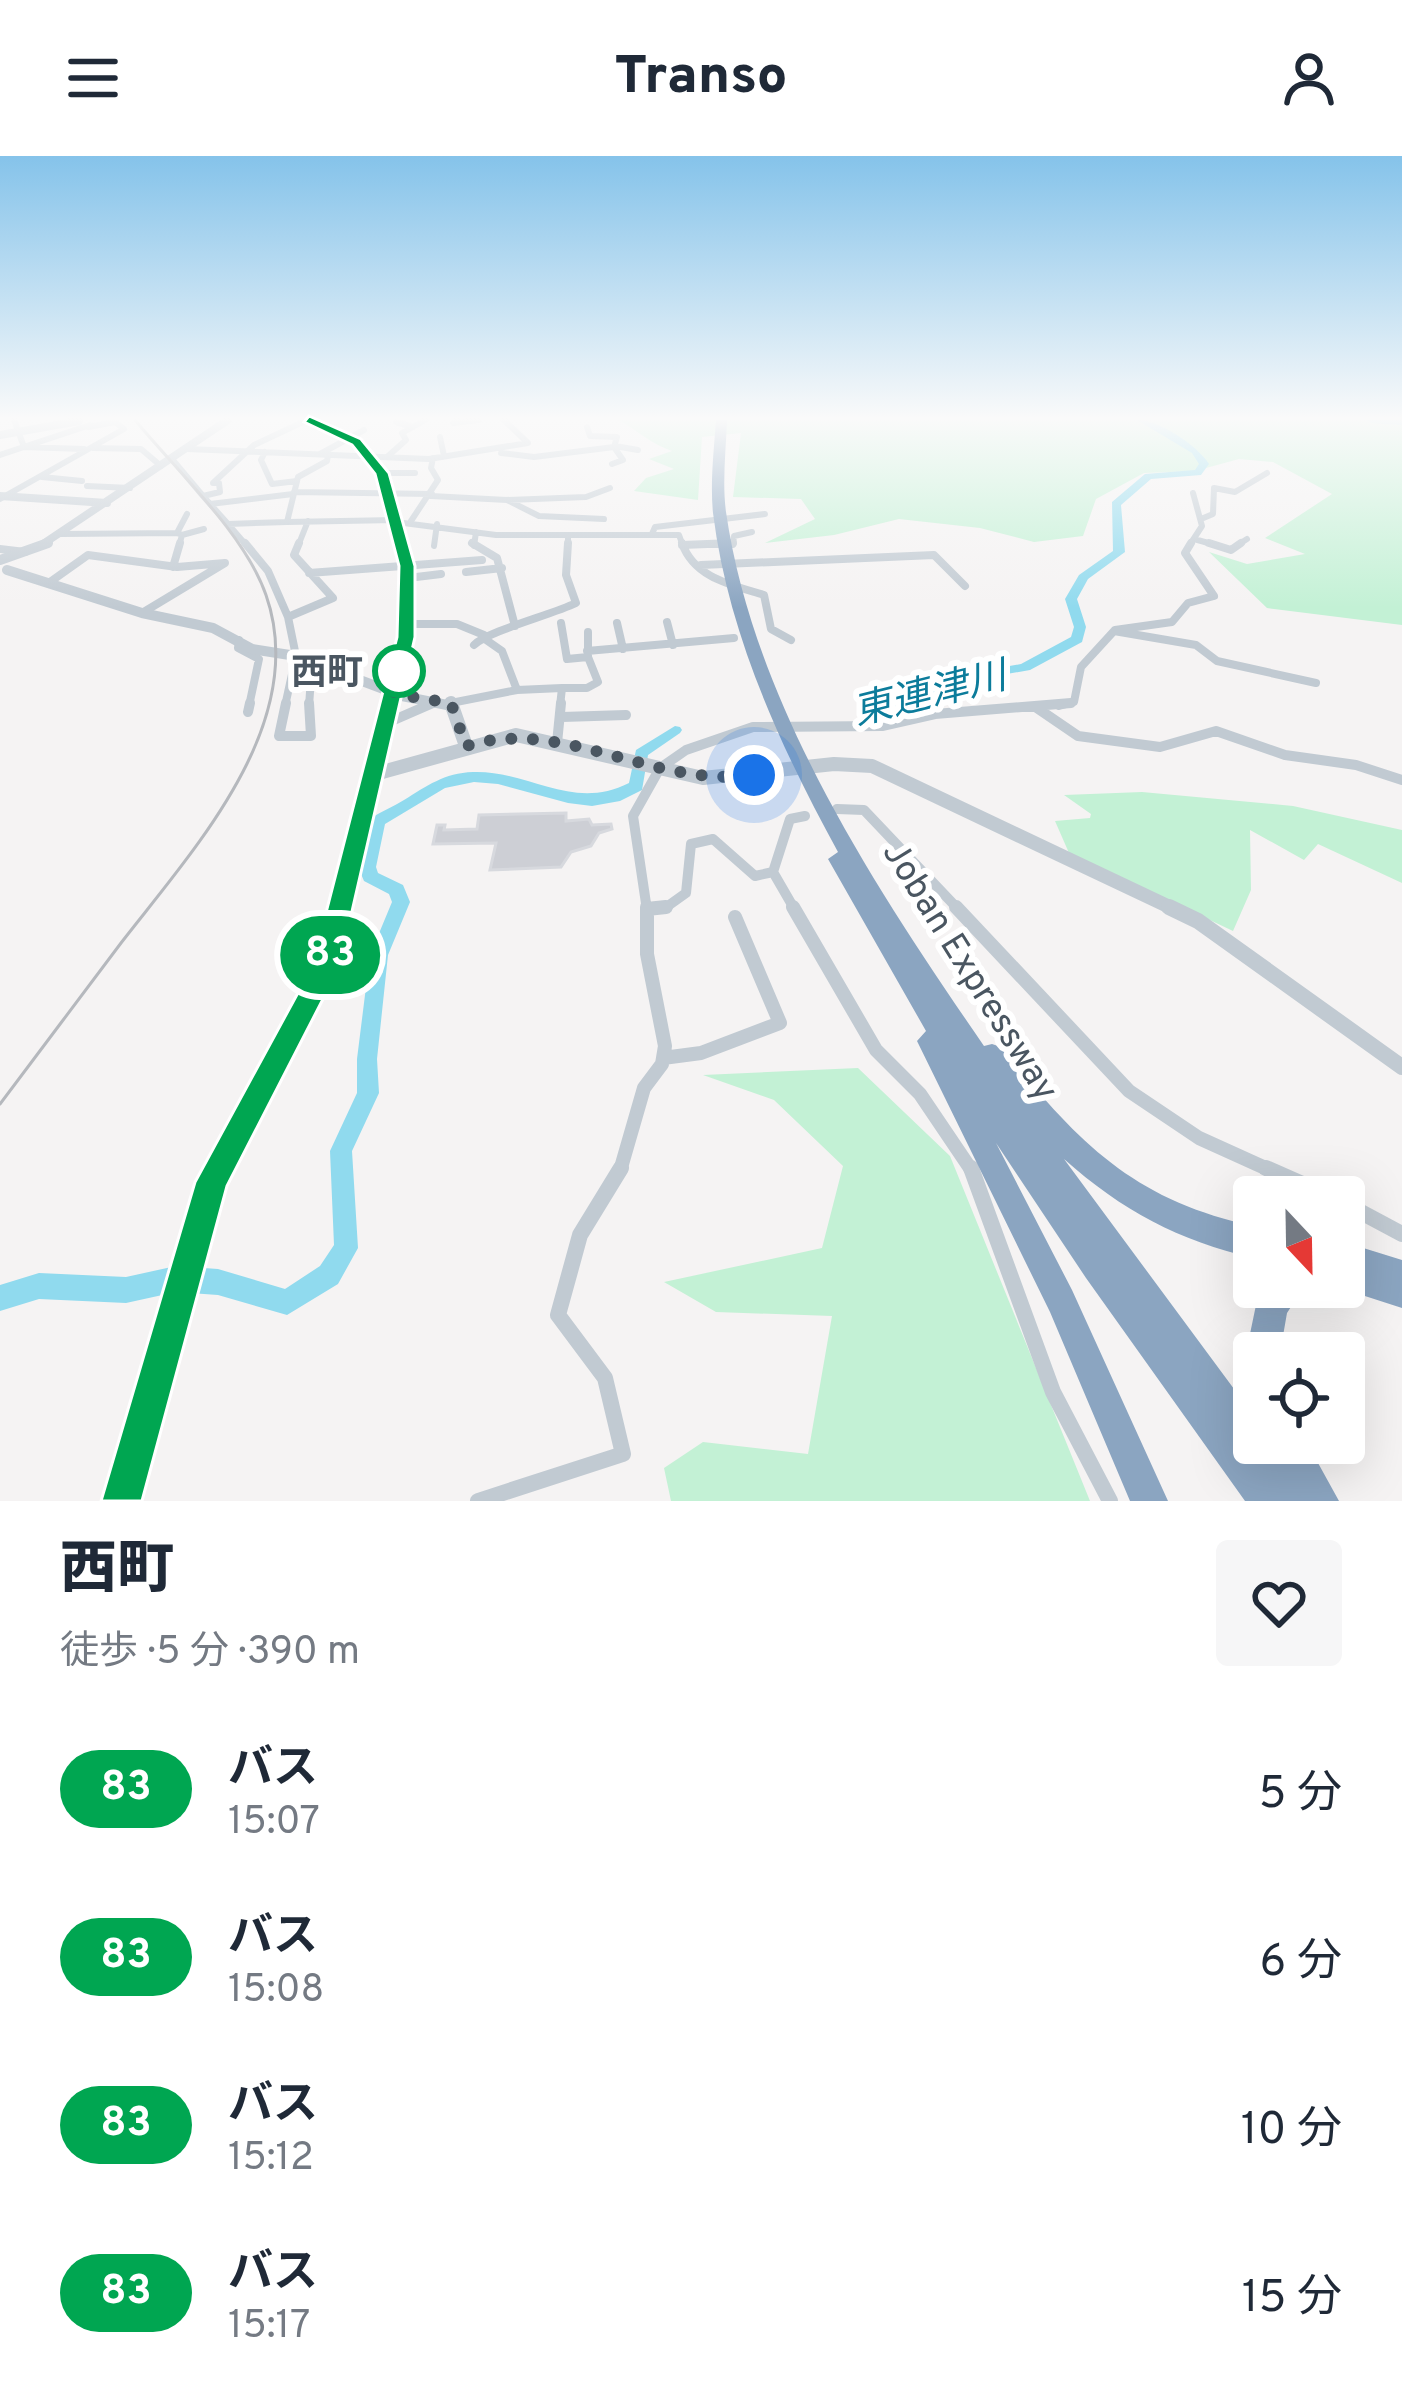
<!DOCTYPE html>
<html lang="ja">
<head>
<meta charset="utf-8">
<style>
  :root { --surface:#fff; --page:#f6f6f7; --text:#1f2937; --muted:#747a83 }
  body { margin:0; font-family:Overpass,"Noto Sans JP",sans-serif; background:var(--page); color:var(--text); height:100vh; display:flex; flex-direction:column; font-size:45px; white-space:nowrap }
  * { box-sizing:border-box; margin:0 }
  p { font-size:39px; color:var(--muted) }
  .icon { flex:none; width:66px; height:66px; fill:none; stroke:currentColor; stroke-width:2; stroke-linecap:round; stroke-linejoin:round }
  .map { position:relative; height:1345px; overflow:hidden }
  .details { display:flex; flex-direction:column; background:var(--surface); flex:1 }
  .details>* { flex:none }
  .badge { padding:0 24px; border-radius:39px; font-size:42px; line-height:78px }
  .needle { width:78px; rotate:158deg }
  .fabs { position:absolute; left:1233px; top:1020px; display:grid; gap:24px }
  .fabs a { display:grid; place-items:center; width:132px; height:132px; border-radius:12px; background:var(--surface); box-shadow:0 12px 48px #0002; font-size:60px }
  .you { position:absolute; width:60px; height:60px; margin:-30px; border:9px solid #fff; border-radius:50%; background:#1a73e8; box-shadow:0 0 0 18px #1a73e833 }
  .map>.badge { position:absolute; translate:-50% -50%; box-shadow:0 0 0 6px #fff }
  .round { display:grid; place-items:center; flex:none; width:126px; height:126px; border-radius:12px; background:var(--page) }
  .summary { display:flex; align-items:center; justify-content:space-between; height:204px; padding:0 60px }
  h1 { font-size:57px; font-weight:800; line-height:90px }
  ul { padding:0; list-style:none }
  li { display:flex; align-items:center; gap:36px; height:168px; padding:0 60px }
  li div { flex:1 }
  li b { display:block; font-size:45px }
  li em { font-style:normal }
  li .badge { min-width:132px; font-weight:700; text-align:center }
  header { display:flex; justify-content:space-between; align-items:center; height:156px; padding:0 60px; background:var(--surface); font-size:54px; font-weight:800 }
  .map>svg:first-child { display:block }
</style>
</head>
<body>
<header><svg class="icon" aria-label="menu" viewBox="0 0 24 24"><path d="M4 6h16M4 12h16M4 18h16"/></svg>Transo<svg class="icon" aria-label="person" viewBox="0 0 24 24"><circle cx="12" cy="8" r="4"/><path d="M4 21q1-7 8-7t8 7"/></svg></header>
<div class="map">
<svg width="1402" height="1345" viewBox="0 0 1402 1345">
  <rect width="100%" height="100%" fill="#f5f3f3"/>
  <path fill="#c3f1d5" d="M619 264H1402V469L1267 452 1209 396 1247 408 1305 398 1265 382 1332 338 1273 306 1239 303 1195 315 1144 317 1096 343 1083 380 1034 386 980 372 899 363 834 379 765 387 815 363 801 343 733 341 741 277 702 281 698 344 634 335 646 322 674 313 649 303 672 295C651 288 638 275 619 264Z
    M1142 636 1293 650 1402 674V727L1318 688 1304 704 1250 674 1251 734 1233 775 1069 697 1055 665 1090 662 1091 658 1064 639Z
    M858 912 950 1000 1090 1345H671L664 1312 703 1286 808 1298 832 1160 716 1156 664 1126 822 1092 843 1010 774 944 703 919Z"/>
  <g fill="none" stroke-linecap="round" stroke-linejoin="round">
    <path fill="#90daee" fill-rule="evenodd" d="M1137 264C1159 264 1197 289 1209 308L1201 319 1151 323 1121 349 1125 396 1088 423 1077 443 1086 471 1082 486 1030 514 956 527 893 556H883L881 553 883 550 947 521 1021 508 1071 481 1074 471 1065 443 1079 419 1113 395 1112 346 1145 318 1195 314 1199 308 1192 297Z
      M1367 264H1402V269L1371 267Z
      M675 570 680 571 682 574 680 577 648 599 642 634 620 645 592 650 568 647 498 628 474 626 445 632 385 668 376 711 378 717 403 729 410 746 388 799 377 903 379 937 352 995 358 1092 338 1128 287 1159 218 1139 176 1136 126 1147 39 1143 0 1155V1129L39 1117 126 1121 176 1110 218 1113 285 1133 320 1110 334 1089 330 995 357 937V903L370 799 392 746 389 738 364 725 358 711 371 662C382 655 393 651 404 644 427 630 444 617 473 616 529 614 572 656 629 627L636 594Z"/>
  </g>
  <path fill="#cdcfd5" stroke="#d7d9de" stroke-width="3" d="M566 657V665L589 663 592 669 611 668 612 673 599 677 591 690 571 696 561 711 490 714 496 687 433 688 437 669H445L444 674 477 673 479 659Z"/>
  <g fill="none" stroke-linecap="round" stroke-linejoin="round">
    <path stroke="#c1cad2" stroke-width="6" d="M14 264 24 291 84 293
      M456 264 453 267 479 264
      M396 266 413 271
      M440 281 444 300
      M615 290 638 294
      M93 292 141 293 161 310
      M187 293 429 303 528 287 504 264
      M265 296 261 304 272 328 297 325
      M501 297 534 301 614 291 617 281 590 280 587 271
      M320 298 364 274
      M0 299 90 269
      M387 301 406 284 402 277 425 264
      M172 303 203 340 220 336 219 327H213L254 289 307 264
      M612 308 623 304 614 291
      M382 317H415
      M42 321 82 325
      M87 330 130 332
      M294 336 432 338
      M203 340 228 368 287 366 298 321 327 305 328 299
      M431 340 507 344 539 360 604 363
      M0 343 124 273 115 266 88 271
      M505 344 586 341 610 332
      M210 348 293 338
      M1201 363 1213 358 1214 332 1235 336 1267 317
      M411 365 438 324 431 312 433 302
      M287 366 395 364
      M396 366 496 379H679L683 390
      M228 368 247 390
      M177 377 182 379 179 390
      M61 378 177 377 187 358
      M652 378 655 371 765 358
      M182 379 204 373
      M1194 383 1219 390
      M682 389H733L734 380 752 376
      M298 390 308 365
      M434 390 437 368
      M474 390 476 376
      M568 390V382
      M1189 390 1202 370 1193 337
      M1236 390 1247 383"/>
    <path stroke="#c1cad2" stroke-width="8" d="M245 387 268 415 288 461
      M472 387 497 402 515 470
      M682 387C694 422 732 429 764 439L771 473 791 484
      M1209 387 1231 394 1241 387
      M682 389 733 387
      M0 393 25 396
      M701 409 934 399 965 430
      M173 411 180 387
      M466 416 502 412
      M309 417 482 404
      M408 422 441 418
      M50 426 88 399 177 411 225 407 142 457
      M667 466 673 489
      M561 467 567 503 588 501
      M617 467 623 493
      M408 468H457L484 479
      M1115 474 1172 466 1188 447 1214 440 1185 397 1191 387
      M239 484 238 492 259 503 249 550
      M474 489C488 475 551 459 576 447L566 419 568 387
      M587 495 734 482
      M562 532H587L598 526 588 501V476
      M517 534 562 532 560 550
      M451 547 517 534 502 495 482 481
      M285 550 296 500 288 461 333 442 294 399 299 387
      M309 550 312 508
      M426 550 434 547
      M1059 550 1074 546 1081 511 1114 475 1196 489 1217 505 1316 527"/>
    <path stroke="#c1cad2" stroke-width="10" d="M286 547 279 580H311L309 547
      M1037 552 1078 580 1160 591 1216 575 1285 599 1356 609 1402 624
      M248 556 250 547
      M562 561 626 559
      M387 567 433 547
      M557 587 561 547
      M837 653 864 654 959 754
      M773 716 795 754
      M647 753 665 752 686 737 691 688 713 683 755 720 773 716 790 663 805 660
      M647 754 633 660 660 612 686 594 753 571 882 570 935 558 1071 547"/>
    <path stroke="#c1cad2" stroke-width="14" d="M793 751 876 894 920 938 972 1015
      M956 751 1129 935 1199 982 1272 1015
      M647 753 666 751
      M663 902 701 897 780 867 735 761
      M620 1015 644 932 662 908 665 890 647 798V751"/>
    <path stroke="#c1cad2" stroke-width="16" d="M971 1012 1053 1236 1110 1345
      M1266 1012 1332 1041
      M1344 1047 1402 1078
      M478 1345 623 1298 605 1222 558 1159 580 1079 621 1012"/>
    <path stroke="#c1cad2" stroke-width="8" d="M0 279 79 265
      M0 340 107 347
      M40 390 228 264"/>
    <path stroke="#c1cad2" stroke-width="10" d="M0 404 48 387
      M7 414 142 457 213 472 252 493 296 500 402 540 452 550"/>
    <path stroke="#c1cad2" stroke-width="14" d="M451 547 466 590
      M375 618 516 579 703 622 834 608 872 610 1176 754"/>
    <path stroke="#c1cad2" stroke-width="16" d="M1169 751 1198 765 1402 911"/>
    <path fill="#b3c2d1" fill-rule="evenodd" d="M304 264H316L361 284 387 317 413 410V481L343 789 310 868 223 1029 138 1345H106L198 1026 293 859 323 789 399 481 401 410 377 317 353 288Z"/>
    <path fill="#8ba5c1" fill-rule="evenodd" d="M716 264H727C726 294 722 326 726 356 754 549 876 733 984 890L992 888 1001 891C1077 985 1132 1044 1254 1070V1102C1179 1085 1121 1054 1064 1003L1254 1260V1287H1307L1339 1345H1245L1086 1122 996 987 1072 1134 1168 1345H1130L1050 1156 917 885 926 875 828 703 838 696C780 590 728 477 713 357 710 327 714 293 716 264Z
      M1344 1086 1402 1104V1152L1337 1131H1344Z
      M1266 1131H1304L1287 1157 1280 1197H1254V1210L1246 1197 1256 1149Z"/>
    <path stroke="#b5b8bd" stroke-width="3" d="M0 948C40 894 81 841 121 787 193 694 311 567 266 439 245 378 176 314 135 264"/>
  </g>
  <linearGradient id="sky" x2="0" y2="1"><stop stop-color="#85c3ea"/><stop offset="0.58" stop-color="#fafafa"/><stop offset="1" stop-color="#fafafa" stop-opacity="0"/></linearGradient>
  <rect width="1402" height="452" fill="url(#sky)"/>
  <path fill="#00a651" stroke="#fff" stroke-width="3" d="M309 260 361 283 389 317 415 410V481L339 812 227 1030 142 1345H101L195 1026 312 811 397 481 399 410 375 318 352 289 304 266Z"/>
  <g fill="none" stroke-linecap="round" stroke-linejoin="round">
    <path stroke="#4a5661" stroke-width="12" stroke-dasharray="0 21.6" d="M399 515 394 538 451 547 466 590C564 560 654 633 754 619"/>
  </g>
  <circle fill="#fff" stroke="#00a651" stroke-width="6" cx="399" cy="515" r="24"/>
  <g text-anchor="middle" stroke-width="12" stroke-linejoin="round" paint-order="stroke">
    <g font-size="36" font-weight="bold" fill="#4a5661" stroke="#fff" text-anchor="end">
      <text x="363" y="528">西町</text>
    </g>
    <g font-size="36" fill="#4a5661" stroke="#fff">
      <text transform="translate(972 814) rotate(58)" y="13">Joban Expressway</text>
    </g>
    <g font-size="39" font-style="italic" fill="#0c7c9b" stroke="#fff">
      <text transform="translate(929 536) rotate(-14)" y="14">東連津川</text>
    </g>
  </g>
</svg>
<div class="fabs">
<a><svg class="needle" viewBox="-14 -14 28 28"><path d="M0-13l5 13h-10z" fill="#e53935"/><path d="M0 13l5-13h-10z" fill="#747a83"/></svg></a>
<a><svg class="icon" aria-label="locate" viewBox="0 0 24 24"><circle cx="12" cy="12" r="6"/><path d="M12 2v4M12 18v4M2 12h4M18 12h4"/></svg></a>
</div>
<div class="you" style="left:754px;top:619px"></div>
<b class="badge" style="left:330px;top:799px;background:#00a651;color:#fff">83</b>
</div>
<section class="details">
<div class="summary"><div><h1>西町</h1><p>徒歩 · 5 分 · 390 m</p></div><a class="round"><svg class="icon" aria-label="heart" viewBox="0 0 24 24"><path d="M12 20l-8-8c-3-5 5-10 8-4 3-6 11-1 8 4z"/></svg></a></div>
<ul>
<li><span class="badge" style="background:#00a651;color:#fff">83</span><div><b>バス</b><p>15:07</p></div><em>5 分</em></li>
<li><span class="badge" style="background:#00a651;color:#fff">83</span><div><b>バス</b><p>15:08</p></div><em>6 分</em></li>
<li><span class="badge" style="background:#00a651;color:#fff">83</span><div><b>バス</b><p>15:12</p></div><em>10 分</em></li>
<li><span class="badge" style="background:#00a651;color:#fff">83</span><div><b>バス</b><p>15:17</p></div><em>15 分</em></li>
</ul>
</section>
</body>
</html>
